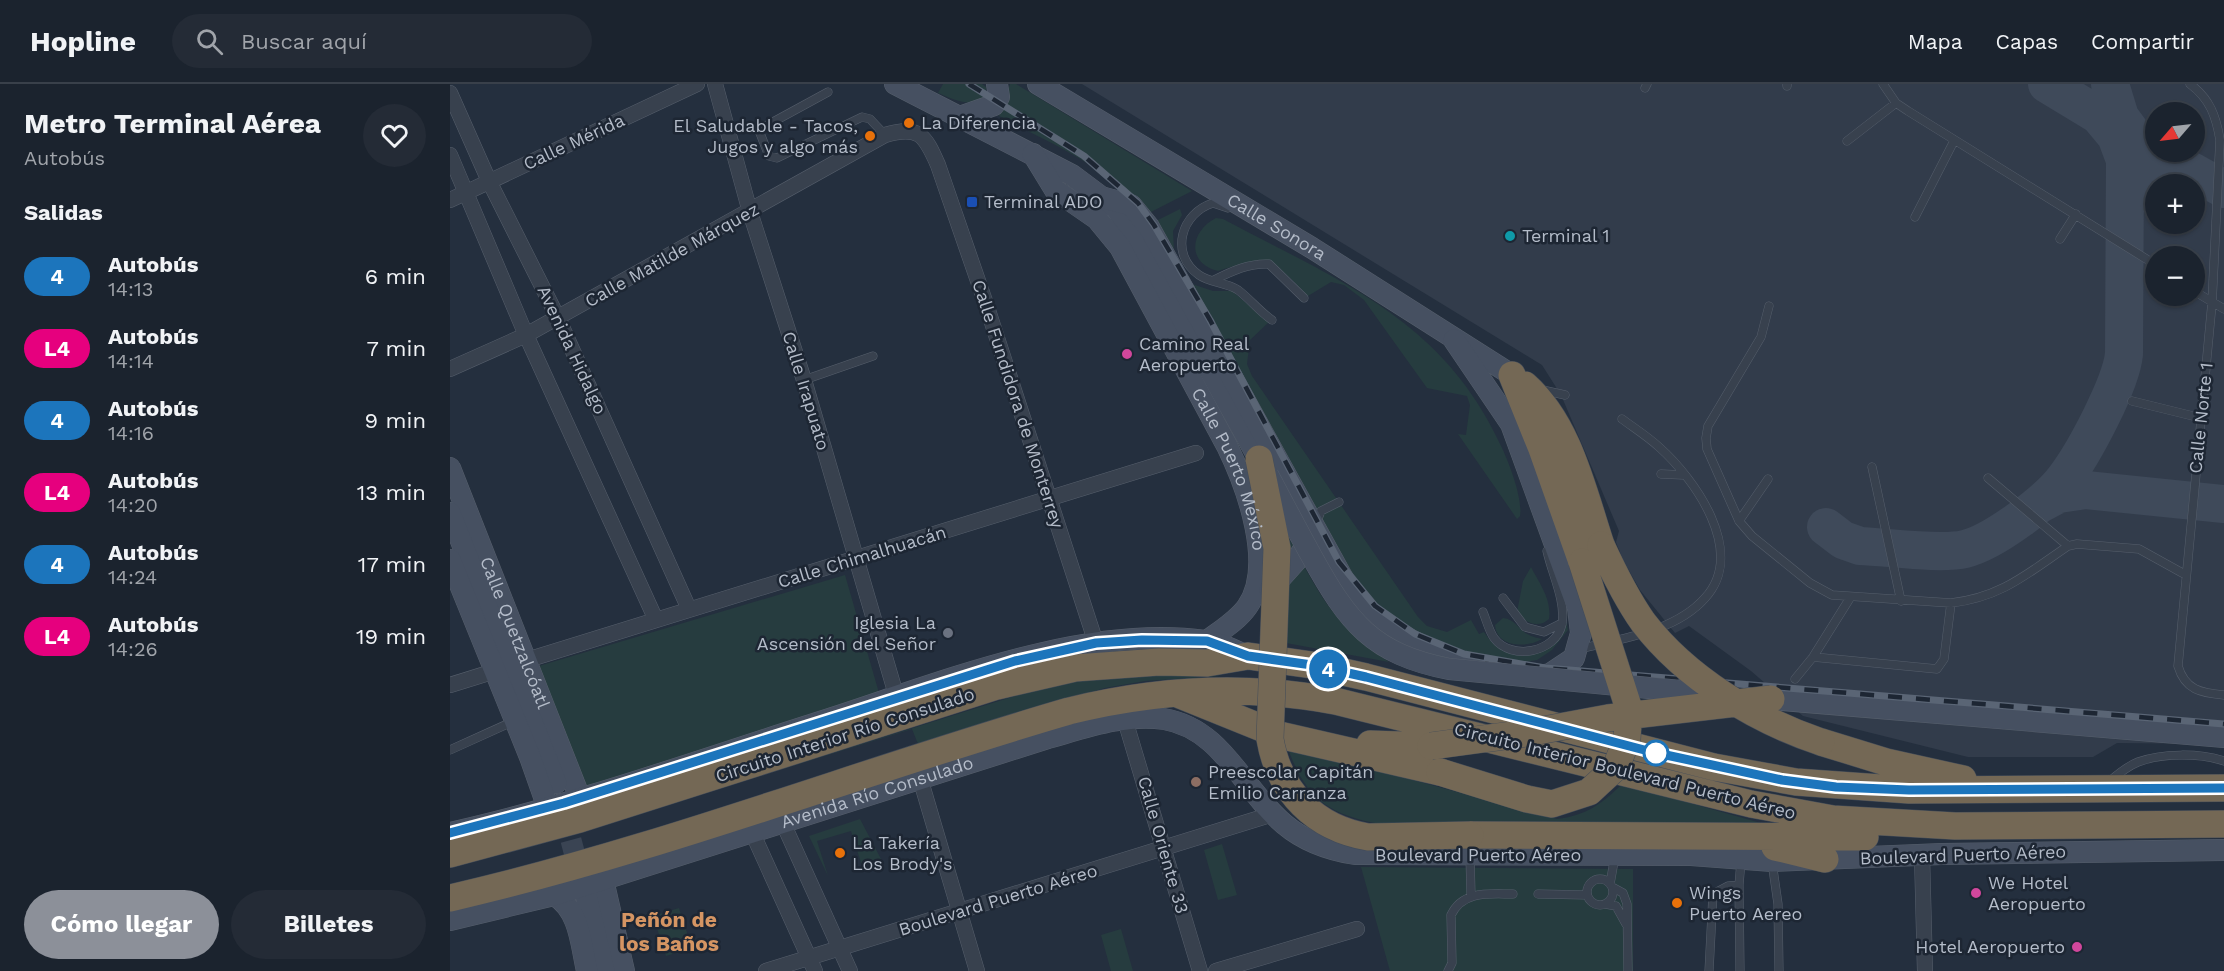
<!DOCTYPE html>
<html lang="es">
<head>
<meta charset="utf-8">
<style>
  :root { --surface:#1b232e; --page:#242b36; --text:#f1f3f6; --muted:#a0a4aa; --line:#39404a; --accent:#8c9099 }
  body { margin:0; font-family:"Work Sans",sans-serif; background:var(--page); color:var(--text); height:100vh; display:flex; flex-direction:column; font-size:22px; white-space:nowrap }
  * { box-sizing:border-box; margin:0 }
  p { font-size:20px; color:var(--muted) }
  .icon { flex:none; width:33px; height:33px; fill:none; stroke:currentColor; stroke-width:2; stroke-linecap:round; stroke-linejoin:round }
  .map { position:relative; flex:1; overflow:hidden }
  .details { display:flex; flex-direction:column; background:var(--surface); width:450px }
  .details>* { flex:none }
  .badge { padding:0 12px; border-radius:20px; font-size:21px; line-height:39px }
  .needle { width:39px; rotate:242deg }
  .fabs { position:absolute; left:1695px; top:18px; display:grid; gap:12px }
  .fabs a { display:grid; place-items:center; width:60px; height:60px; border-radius:50%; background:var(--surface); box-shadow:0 2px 4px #0004,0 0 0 2px var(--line); font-size:30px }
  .map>.badge { position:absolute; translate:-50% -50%; box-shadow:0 0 0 3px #fff }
  h2 { padding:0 24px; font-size:22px; line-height:54px }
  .round { display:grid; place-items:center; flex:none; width:63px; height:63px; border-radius:32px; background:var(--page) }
  .headline { display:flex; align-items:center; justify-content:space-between; height:102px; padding:0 24px }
  h1 { font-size:28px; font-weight:700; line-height:45px }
  .primary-button { display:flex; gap:12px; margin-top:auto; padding:12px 24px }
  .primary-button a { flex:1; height:69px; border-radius:36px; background:var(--accent); color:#fff; font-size:24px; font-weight:700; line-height:69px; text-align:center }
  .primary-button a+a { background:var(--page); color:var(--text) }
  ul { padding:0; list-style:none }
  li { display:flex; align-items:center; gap:18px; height:72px; padding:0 24px }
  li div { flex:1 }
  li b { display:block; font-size:22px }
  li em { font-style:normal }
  li .badge { min-width:66px; font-weight:700; text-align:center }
  header { display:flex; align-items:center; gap:36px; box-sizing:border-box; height:84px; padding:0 30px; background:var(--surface); border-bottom:2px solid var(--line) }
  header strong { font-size:28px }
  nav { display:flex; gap:33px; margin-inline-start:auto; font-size:21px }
  .search { width:420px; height:54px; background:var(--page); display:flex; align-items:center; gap:15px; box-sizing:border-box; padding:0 21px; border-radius:33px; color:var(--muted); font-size:22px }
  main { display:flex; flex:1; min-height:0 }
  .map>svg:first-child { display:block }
</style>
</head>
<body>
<header>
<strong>Hopline</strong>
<div class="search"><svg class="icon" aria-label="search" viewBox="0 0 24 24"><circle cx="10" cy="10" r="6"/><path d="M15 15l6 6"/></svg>Buscar aquí</div>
<nav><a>Mapa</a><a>Capas</a><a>Compartir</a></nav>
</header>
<main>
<section class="details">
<div class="headline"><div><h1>Metro Terminal Aérea</h1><p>Autobús</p></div><a class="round"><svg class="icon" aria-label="heart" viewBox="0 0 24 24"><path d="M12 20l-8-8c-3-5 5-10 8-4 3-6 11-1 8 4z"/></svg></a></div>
<h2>Salidas</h2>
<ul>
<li><span class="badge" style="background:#1c75bc;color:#fff">4</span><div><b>Autobús</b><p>14:13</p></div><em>6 min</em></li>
<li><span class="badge" style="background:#e6007e;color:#fff">L4</span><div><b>Autobús</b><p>14:14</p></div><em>7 min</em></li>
<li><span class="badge" style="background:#1c75bc;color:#fff">4</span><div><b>Autobús</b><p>14:16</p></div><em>9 min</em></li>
<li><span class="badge" style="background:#e6007e;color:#fff">L4</span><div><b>Autobús</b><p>14:20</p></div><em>13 min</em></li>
<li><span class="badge" style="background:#1c75bc;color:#fff">4</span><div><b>Autobús</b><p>14:24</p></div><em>17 min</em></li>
<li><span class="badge" style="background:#e6007e;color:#fff">L4</span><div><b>Autobús</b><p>14:26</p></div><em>19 min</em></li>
</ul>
<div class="primary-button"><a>Cómo llegar</a><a>Billetes</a></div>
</section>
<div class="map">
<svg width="1774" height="887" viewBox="0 0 1774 887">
  <rect width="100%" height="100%" fill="#242f3e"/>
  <path fill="#323c4b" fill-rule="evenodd" d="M632 0H1774V660L1667 659 1643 673H1518L1353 632 1301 587 1239 542 1225 549 1190 506 1173 476 1166 458 1169 447 1111 311 1092 281ZM1706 28H1744V68H1706ZM1706 100H1744V140H1706ZM1706 172H1744V212H1706Z"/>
  <path fill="#263c3f" d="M493 0H532L536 3V12L532 18C515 21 502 15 488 9Z
    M560 0H566L742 107 695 131C662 83 599 59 549 32Z
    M730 125 732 131 723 147 724 167 702 139Z
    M766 134 773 135C889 197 993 235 1051 362 1059 378 1073 415 1070 432L1067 435 1008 350 1016 351 1020 321 1017 312 977 304 914 216 894 201 881 198 858 212C820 174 820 171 768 187 736 179 740 147 766 134Z
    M742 200 763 207H782L819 238 800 256 797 280 802 292 968 533 977 542 997 548 1021 536 1029 550 1034 548C1057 585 1105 577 1116 535L1118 546 1102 566 1087 576 1059 581 1017 573 945 541 903 501Z
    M836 448C868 508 881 539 939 578L836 559Z
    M1081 483C1089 499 1102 515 1099 535 1088 545 1075 539 1067 528L1073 497Z
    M395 491 429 609 137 704 89 582Z
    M1053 534C1070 536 1067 551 1092 555 1077 564 1047 564 1045 541Z
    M754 590 772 592 695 597 655 604 468 660 462 645 288 699 590 604 646 594Z
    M837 662 1107 735C1135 732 1152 720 1172 700L1325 743 930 740C876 730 855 713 837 662Z
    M410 735 431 775 412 782 401 747 367 757 378 792 359 752Z
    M772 760 787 811 768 816 754 766Z
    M911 783 1183 785V887H940Z
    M229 824 242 864 216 872 203 832Z
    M671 845 683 887H661L651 851Z"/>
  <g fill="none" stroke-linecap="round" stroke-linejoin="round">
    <path stroke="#3f4a5a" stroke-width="38" d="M1597 0 1706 66
      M1660 0 1670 33 1684 52
      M1718 74 1774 105
      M1682 114C1694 90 1714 85 1739 87
      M1590 420 1609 410 1636 406 1774 420
      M1376 443 1393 456 1410 462C1438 463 1490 471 1515 465 1544 458 1598 417 1615 394 1634 369 1671 300 1674 270L1675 76 1666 52 1646 28"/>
    <path stroke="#3a4453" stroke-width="21" stroke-dasharray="21 10" stroke-linecap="butt" d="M113 726 131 794"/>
    <defs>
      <path id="lane" d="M1433 0 1446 19 1458 27 1706 181
        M1740 0C1760 15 1766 32 1770 56L1762 219 1728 582C1735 606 1751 609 1774 611
        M1337 2V0
        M1195 4 1197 0
        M378 8 312 44 310 49 319 72 327 74 412 33 420 35 435 51
        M1397 57 1446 19
        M778 124 763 119C731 129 719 170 749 191 760 199 776 198 788 206 800 215 809 227 822 236
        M1465 133 1504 57
        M1610 155 1626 130
        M764 196C782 187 799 179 819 180L854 214
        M1744 207 1774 225
        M1319 222 1311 253 1258 342 1256 354 1257 365 1289 437 1302 452 1360 499 1382 511 1501 519C1552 513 1578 489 1618 462L1627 460 1689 465 1736 491
        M354 296 423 272
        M1088 305 1115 311
        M1682 317 1751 334
        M1422 383 1451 517
        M1211 390 1234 391
        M1538 394 1618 462
        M867 437 871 427 889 418
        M1289 437 1318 395
        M1053 514 1075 543 1094 548 1112 539
        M1033 528C1036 535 1039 547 1044 554 1061 577 1106 569 1112 540 1116 517 1102 490 1097 467
        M1129 565C1170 555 1225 548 1255 514 1297 468 1245 395 1209 363 1197 352 1184 344 1172 335
        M1363 573 1487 585 1494 575 1501 519
        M1345 595 1363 573 1400 514
        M0 666 64 637
        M1660 697C1668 690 1678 682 1688 678 1712 669 1750 669 1774 677
        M1020 772 1021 811
        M1322 778 1328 820 1329 887
        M1137 808a13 13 0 1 1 26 0a13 13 0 1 1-26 0Z
        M1160 800 1165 772
        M1289 801 1290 887
        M1162 803 1173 809 1177 820 1178 887
        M1088 810 1137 811
        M1155 820 1166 822 1176 840
        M998 887 1002 879 1001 831C1013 806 1039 810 1063 810
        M1259 887 1263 810 1278 802 1289 801 1291 777"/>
      <path id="street" d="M265 0 300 128 354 296 447 614
        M0 9 39 97 108 234 239 525
        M0 71 76 251 206 536
        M0 116 247 0
        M0 285 76 251 435 51C469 41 475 51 488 81L536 220 646 559
        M77 576 746 369
        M0 601 45 587
        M675 636 750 887
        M470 694 527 887
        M333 739 400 887
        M302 748 365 887
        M1472 771 1475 887
        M316 887 823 730
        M766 887 907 845"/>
      <g id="secondary">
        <path d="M445 0 622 91 666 124 693 165 809 375"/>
        <path id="s1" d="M588 0 862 164 1062 291"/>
        <path d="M507 34 544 21 549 13 547 0"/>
        <path id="s2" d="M583 70 605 106 647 135 670 163 777 362C797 403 826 482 797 523 787 537 770 547 757 557"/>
        <path d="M655 114 681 121 699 143 901 509C935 549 979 566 1027 585"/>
        <path d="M1004 256 1061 340 1128 524 1131 549 1124 574 1100 590 1084 593"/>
        <path id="s3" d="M0 384 130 714"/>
        <path d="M0 429 106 699"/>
        <path d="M0 476 80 673 98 724"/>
        <path d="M820 506 846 477 865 447"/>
        <path d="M1321 615 1774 653"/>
        <path d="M0 749C126 721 250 676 373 637 488 600 634 540 755 557 769 558 785 567 798 572"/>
        <path d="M153 796 174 887"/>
        <path d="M135 807 154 887"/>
        <path d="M104 811C130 826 131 861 137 887"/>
        <path id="s4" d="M0 836 104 811 598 654C634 644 675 629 714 635 773 645 792 705 834 740 854 757 879 766 905 770L1241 771 1322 777 1492 770 1774 766"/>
      </g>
      <path id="highway" d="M1062 291 1092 365 1132 478
        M1075 301C1119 340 1133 407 1151 461
        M730 611 829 651 990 688
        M1371 658 1436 678 1513 695
        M920 660 981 662
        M1020 751 1415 753
        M1325 763 1375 775
        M0 770 130 735 547 602 625 584 709 578 757 579 798 572 862 581 916 593 1264 683 1346 698 1459 706 1774 704
        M0 814C210 766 412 687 619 627 708 605 795 600 885 617L1301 720 1383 735 1505 742 1774 740"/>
    </defs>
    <use href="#lane" stroke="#565f6c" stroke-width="9"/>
    <use href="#street" stroke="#565f6c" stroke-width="16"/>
    <use href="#secondary" stroke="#565f6c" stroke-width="22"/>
    <use href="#highway" stroke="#434c59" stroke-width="28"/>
    <use href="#lane" stroke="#38414e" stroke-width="8"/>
    <use href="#street" stroke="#38414e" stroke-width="15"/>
    <use href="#secondary" stroke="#465061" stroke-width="21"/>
    <use href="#highway" stroke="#746855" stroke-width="27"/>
    <defs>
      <path id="rail" d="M519 0 634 72 688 119 704 141 760 236 889 478 925 522 965 550 1014 570 1095 584 1774 640"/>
    </defs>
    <use href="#rail" stroke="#5a6575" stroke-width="7"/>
    <use href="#rail" stroke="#1d2633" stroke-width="4.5" stroke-dasharray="14" stroke-linecap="butt"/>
    <defs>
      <path id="secondary-bridge" d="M818 391C833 419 847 446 862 473 898 538 922 570 999 585L1273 611"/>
      <path id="highway-bridge" d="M809 375 827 464 820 655C829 708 865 744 918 753L1020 751
        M1151 461C1163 487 1176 514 1193 538 1236 594 1305 636 1371 658
        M981 662 1077 649 1158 634 1321 615
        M990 688 1077 715 1102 720 1139 708 1166 683 1177 655 1179 625 1132 478"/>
    </defs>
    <use href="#secondary-bridge" stroke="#565f6c" stroke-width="22" stroke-linecap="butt"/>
    <use href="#highway-bridge" stroke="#434c59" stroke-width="28" stroke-linecap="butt"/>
    <use href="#secondary-bridge" stroke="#465061" stroke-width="21"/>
    <use href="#highway-bridge" stroke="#746855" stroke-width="27"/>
  </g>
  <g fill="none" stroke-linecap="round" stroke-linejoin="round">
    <defs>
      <path id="line" d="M0 749 114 719 565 577 646 559 692 556 757 557 798 572 862 581 916 593 1202 668 1332 696 1386 703 1459 706 1774 704"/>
    </defs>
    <use href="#line" stroke="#fff" stroke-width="14"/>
    <use href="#line" stroke="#1c75bc" stroke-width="9"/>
  </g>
  <g fill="#e8710a" stroke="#1d2633" stroke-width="2">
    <circle cx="459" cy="39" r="6"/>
    <circle cx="420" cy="52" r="6"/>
    <circle cx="390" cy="769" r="6"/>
    <circle cx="1227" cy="819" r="6"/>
  </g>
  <rect fill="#1a4fb4" stroke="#1d2633" stroke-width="2" x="516" y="112" width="12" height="12" rx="3"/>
  <circle fill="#0f9aa8" stroke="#1d2633" stroke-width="2" cx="1060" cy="152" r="6"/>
  <g fill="#d1479c" stroke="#1d2633" stroke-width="2">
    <circle cx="677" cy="270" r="6"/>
    <circle cx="1526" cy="809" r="6"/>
    <circle cx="1627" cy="863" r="6"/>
  </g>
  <circle fill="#6b7280" stroke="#1d2633" stroke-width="2" cx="498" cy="549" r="6"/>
  <circle fill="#fff" stroke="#1c75bc" stroke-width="3" cx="1206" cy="669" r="12"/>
  <circle fill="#8d6e63" stroke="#1d2633" stroke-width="2" cx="746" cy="698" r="6"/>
  <g text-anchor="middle" stroke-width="5" stroke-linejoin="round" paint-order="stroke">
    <g font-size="18" fill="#b4bcc9" stroke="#1d2633" text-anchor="start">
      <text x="471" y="45">La Diferencia</text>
      <text x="408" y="48" text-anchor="end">El Saludable - Tacos,<tspan x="408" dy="21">Jugos y algo más</tspan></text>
      <text x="534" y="124">Terminal ADO</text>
      <text x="1072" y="158">Terminal 1</text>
      <text x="689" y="266">Camino Real<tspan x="689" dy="21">Aeropuerto</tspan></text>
      <text x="486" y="545" text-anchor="end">Iglesia La<tspan x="486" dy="21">Ascensión del Señor</tspan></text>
      <text x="758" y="694">Preescolar Capitán<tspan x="758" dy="21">Emilio Carranza</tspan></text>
      <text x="402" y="765">La Takería<tspan x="402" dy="21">Los Brody's</tspan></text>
      <text x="1538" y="805">We Hotel<tspan x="1538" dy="21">Aeropuerto</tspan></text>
      <text x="1239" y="815">Wings<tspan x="1239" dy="21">Puerto Aereo</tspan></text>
      <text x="1615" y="869" text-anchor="end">Hotel Aeropuerto</text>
    </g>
    <g font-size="18" fill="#b4bcc9" stroke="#1d2633">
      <text transform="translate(124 58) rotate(-25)" y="6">Calle Mérida</text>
      <text dy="6" stroke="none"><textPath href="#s1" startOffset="278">Calle Sonora</textPath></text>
      <text transform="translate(222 171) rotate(-29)" y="6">Calle Matilde Márquez</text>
      <text transform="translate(122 266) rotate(65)" y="6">Avenida Hidalgo</text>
      <text transform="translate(356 307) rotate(73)" y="6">Calle Irapuato</text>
      <text transform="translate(568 320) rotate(72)" y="6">Calle Fundidora de Monterrey</text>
      <text transform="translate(1751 334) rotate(-84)" y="6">Calle Norte 1</text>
      <text dy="6" stroke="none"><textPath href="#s2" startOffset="378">Calle Puerto México</textPath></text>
      <text transform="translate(412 473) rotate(-17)" y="6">Calle Chimalhuacán</text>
      <text dy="6" stroke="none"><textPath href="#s3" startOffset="177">Calle Quetzalcóatl</textPath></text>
      <text transform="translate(395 651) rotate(-18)" y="6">Circuito Interior Río Consulado</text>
      <text transform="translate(1175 687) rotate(14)" y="6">Circuito Interior Boulevard Puerto Aéreo</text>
      <text dy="6" stroke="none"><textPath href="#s4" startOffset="446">Avenida Río Consulado</textPath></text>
      <text transform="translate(713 761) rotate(74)" y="6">Calle Oriente 33</text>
      <text x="1028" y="777">Boulevard Puerto Aéreo</text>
      <text transform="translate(1513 771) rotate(-2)" y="6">Boulevard Puerto Aéreo</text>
      <text transform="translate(548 816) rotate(-17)" y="6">Boulevard Puerto Aéreo</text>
    </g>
    <g font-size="21" font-weight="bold" fill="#d59563" stroke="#1d2633">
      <text x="219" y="843">Peñón de<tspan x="219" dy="24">los Baños</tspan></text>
    </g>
  </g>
</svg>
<div class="fabs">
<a><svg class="needle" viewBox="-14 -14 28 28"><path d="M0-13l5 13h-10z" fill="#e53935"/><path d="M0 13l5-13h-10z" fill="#a0a4aa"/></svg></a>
<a>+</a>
<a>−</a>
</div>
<b class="badge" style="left:878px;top:585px;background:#1c75bc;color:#fff">4</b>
</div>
</main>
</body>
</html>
